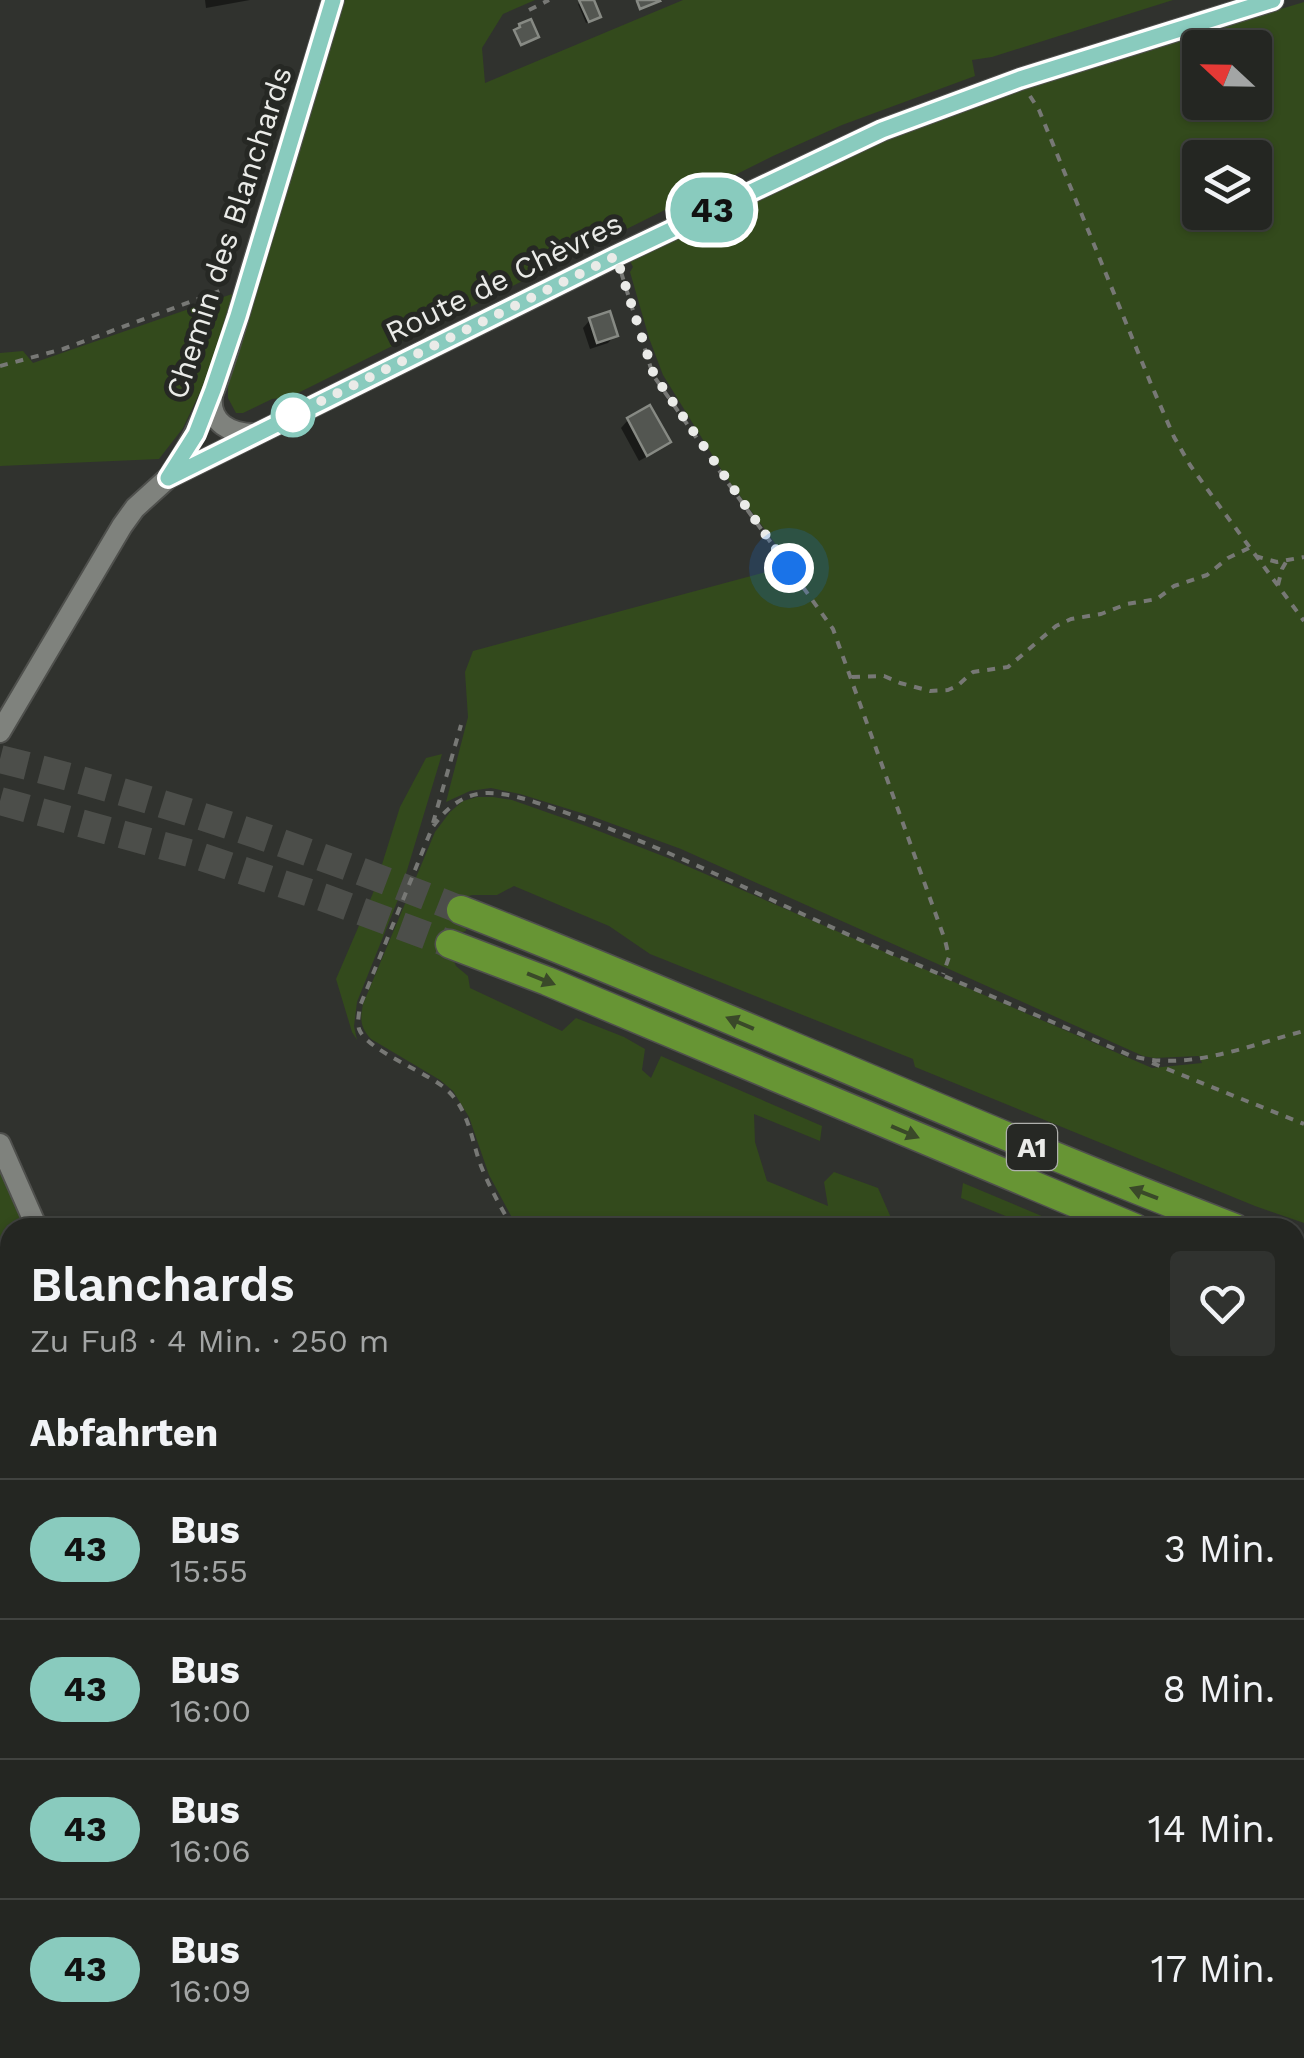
<!DOCTYPE html>
<html lang="de">
<head>
<meta charset="utf-8">
<style>
  :root { --surface:#242622; --page:#30322f; --text:#f1f3f6; --muted:#a3a5a5; --line:#414340 }
  body { margin:0; font-family:"Work Sans",sans-serif; background:var(--page); color:var(--text); height:100vh; display:flex; flex-direction:column; font-size:38px; white-space:nowrap }
  * { box-sizing:border-box; margin:0 }
  p { font-size:32px; color:var(--muted) }
  .icon { flex:none; width:55px; height:55px; fill:none; stroke:currentColor; stroke-width:2; stroke-linecap:round; stroke-linejoin:round }
  .map { position:relative; flex:1; overflow:hidden }
  .drawer { position:absolute; left:0px; top:1218px; width:1305px; height:842px; display:flex; flex-direction:column; background:var(--surface); border-radius:30px 30px 0 0; box-shadow:0 2px 8px #0004,0 0 0 2px var(--line) }
  .drawer>* { flex:none }
  .badge { padding:0 20px; border-radius:32px; font-size:35px; line-height:65px }
  .needle { width:65px; rotate:292deg }
  .fabs { position:absolute; left:1182px; top:30px; display:grid; gap:20px }
  .fabs a { display:grid; place-items:center; width:90px; height:90px; border-radius:10px; background:var(--surface); box-shadow:0 2px 8px #0004,0 0 0 2px var(--line); font-size:50px }
  .you { position:absolute; width:50px; height:50px; margin:-25px; border:8px solid #fff; border-radius:50%; background:#1a73e8; box-shadow:0 0 0 15px #1a73e833 }
  .map>.badge { position:absolute; translate:-50% -50%; box-shadow:0 0 0 5px #fff }
  h2 { padding:0 30px; font-size:38px; line-height:90px }
  .round { display:grid; place-items:center; flex:none; width:105px; height:105px; border-radius:10px; background:var(--page) }
  .overview { display:flex; align-items:center; justify-content:space-between; height:170px; padding:0 30px }
  h1 { font-size:48px; font-weight:600; line-height:75px }
  ul { padding:0; list-style:none }
  li { display:flex; align-items:center; gap:30px; height:140px; padding:0 30px; border-top:2px solid var(--line) }
  li div { flex:1 }
  li b { display:block; font-size:38px }
  li em { font-style:normal }
  li .badge { min-width:110px; font-weight:700; text-align:center }
  .map>svg:first-child { display:block }
</style>
</head>
<body>
<div class="map">
<svg width="1304" height="2058" viewBox="0 0 1304 2058">
  <rect width="100%" height="100%" fill="#30322e"/>
  <path fill="#334a1c" fill-rule="evenodd" d="M341 0H535L503 14 482 48 485 83 683 0H1173L992 57 972 60 975 76 842 125 773 156 290 397 272 399 243 413H236L228 398V379L263 268Z
    M1304 2V1223L1255 1206 915 1067 913 1059 650 954 609 926 514 886 497 895H472L464 898 466 931 459 933 450 952 456 966 468 976 470 988 562 1031 576 1018 624 1037 645 1049 642 1070 651 1078 661 1056 822 1126 820 1141 754 1114 755 1142 767 1181 828 1206 824 1182 834 1172 878 1188 895 1227H517L489 1175 469 1117 453 1091 440 1080 371 1039C360 1027 360 1019 363 1004L435 832 450 812 463 801 477 797H493L512 800 586 826 673 860 1152 1068 1202 1063 1199 1056 1154 1058 1143 1056 681 849 591 816 520 794 491 788 470 791 446 802 468 717 465 672 473 651 777 569 783 554 724 474 663 375 649 338 630 272 633 267 629 259 887 137 1006 92ZM1200 48H1255V102H1200ZM1200 158H1255V212H1200Z
    M235 293 210 371 183 428 159 459 0 466V353L23 351 33 363Z
    M442 754 399 897 357 1002 354 1026 357 1040 352 1032 336 979 373 893 400 807 426 758Z
    M0 1169 27 1227 10 1228V1329L0 1324Z
    M963 1183 1068 1227H1033L961 1198Z
    M1295 1316 1304 1320V1686L1295 1678Z
    M0 1362 10 1364V2050H391L394 2058H0Z
    M1304 1917V2058H945L943 2050H1295V1918Z"/>
  <path fill="#0007" d="M205 0H250L206 8Z
    M584 0H592L596 19 586 23 578 4Z
    M590 320 615 335 608 343 590 349 583 328Z
    M649 408 668 442 660 449 639 461 621 428 628 420Z
    M1295 1750 1304 1761V1800L1295 1807Z"/>
  <path fill="#535651" stroke="#878a84" stroke-width="2.5" d="M579 0H594L601 17 589 22Z
    M639 0H659L660 1 640 9 637 1Z
    M531 19 539 37 521 45 514 30 520 27 519 24Z
    M610 311 618 336 597 343 589 318Z
    M650 405 671 442 647 456 627 418Z
    M1295 1745 1304 1757V1796L1295 1784Z"/>
  <g fill="none" stroke-linecap="round" stroke-linejoin="round">
    <path stroke="#4c4e4a" stroke-width="28" stroke-dasharray="28 14" stroke-linecap="butt" d="M0 759C158 798 310 850 461 910
      M0 801 193 854 322 897 450 944"/>
    <defs>
      <path id="minor" d="M212 397C209 423 231 434 254 434
        M172 472C214 412 232 335 253 265 280 177 307 88 333 0
        M0 732 122 526 135 508 168 478 622 253 882 130 1020 79 1273 0
        M0 1144 37 1228
        M0 1343 10 1347
        M402 2050 404 2058"/>
      <path id="highway" d="M461 910C721 1011 974 1128 1235 1228
        M450 944 547 981 1135 1228
        M1295 1250 1304 1254
        M1295 1289 1304 1293"/>
    </defs>
    <use href="#minor" stroke="#4f504d" stroke-width="24"/>
    <use href="#highway" stroke="#4f504d" stroke-width="31"/>
    <path stroke="#777875" stroke-width="4" stroke-dasharray="8 8" stroke-linecap="butt" d="M529 10 549 0
      M1030 96 1039 110 1151 384 1174 437 1190 465 1223 511 1304 621
      M621 272 653 375 723 476 833 629 945 940 949 957 943 974
      M0 366 63 349 225 289
      M1255 556 1277 562 1304 557
      M1278 585 1282 569 1286 562
      M852 677 884 676 900 683 930 691 948 690 957 686 973 672 1008 667 1056 626 1071 619 1101 614 1127 604 1157 599 1174 586 1207 575 1228 558 1249 548
      M433 823 461 725
      M1152 1063 1304 1124
      M513 1228C501 1208 490 1188 481 1166 471 1139 469 1110 447 1090 428 1072 367 1051 359 1029 357 1022 359 1014 360 1006L432 828C445 809 463 793 488 793 512 793 538 803 561 811 634 836 703 868 772 900 890 955 1010 1003 1129 1055 1186 1073 1249 1045 1304 1031
      M1295 1475 1304 1480
      M1298 1731 1304 1737
      M1295 1902 1304 1899
      M938 2050 940 2058"/>
    <use href="#minor" stroke="#7f827d" stroke-width="20"/>
    <use href="#highway" stroke="#679534" stroke-width="28"/>
  </g>
  <defs><path id="oneway-solid" d="M-6-.8H1V-3.2L6.5 0L1 3.2V.8H-6Z" transform="scale(2.5)"/></defs>
  <g fill="#3a4929">
    <use href="#oneway-solid" transform="translate(541 979) rotate(22)"/>
    <use href="#oneway-solid" transform="translate(740 1023) rotate(-157)"/>
    <use href="#oneway-solid" transform="translate(905 1132) rotate(23)"/>
    <use href="#oneway-solid" transform="translate(1144 1193) rotate(-159)"/>
  </g>
  <g fill="none" stroke-linecap="round" stroke-linejoin="round">
    <defs>
      <path id="line" d="M333 0 238 316 213 390 196 434 168 478 616 256 882 130 1020 79 1273 0"/>
    </defs>
    <use href="#line" stroke="#fff" stroke-width="22"/>
    <use href="#line" stroke="#89cbbe" stroke-width="15"/>
    <path stroke="#eaebe8" stroke-width="10" stroke-dasharray="0 18" d="M293 415 291 416 616 256 654 375 789 568"/>
  </g>
  <circle fill="#fff" stroke="#89cbbe" stroke-width="5" cx="293" cy="415" r="20"/>
  <g text-anchor="middle" stroke-width="10" stroke-linejoin="round" paint-order="stroke">
    <rect fill="#262824" stroke="#afb0ad" stroke-width="2.5" x="1007" y="1124" width="50" height="46" rx="8"/>
    <g font-size="28" font-weight="bold" fill="#eaebe8">
      <text x="1032" y="1157">A1</text>
    </g>
    <g font-size="30" fill="#eaebe8" stroke="#262824">
      <text transform="translate(229 233) rotate(-72)" y="10">Chemin des Blanchards</text>
      <text transform="translate(504 278) rotate(-26)" y="10">Route de Chèvres</text>
    </g>
  </g>
</svg>
<div class="fabs">
<a><svg class="needle" viewBox="-14 -14 28 28"><path d="M0-13l5 13h-10z" fill="#e53935"/><path d="M0 13l5-13h-10z" fill="#a3a5a5"/></svg></a>
<a><svg class="icon" aria-label="layers" viewBox="0 0 24 24"><path d="M12 4l9 5-9 5-9-5zM3 14l9 5 9-5"/></svg></a>
</div>
<div class="you" style="left:789px;top:568px"></div>
<b class="badge" style="left:712px;top:210px;background:#89cbbe;color:#111">43</b>
<section class="drawer">
<div class="overview"><div><h1>Blanchards</h1><p>Zu Fuß · 4 Min. · 250 m</p></div><a class="round"><svg class="icon" aria-label="heart" viewBox="0 0 24 24"><path d="M12 20l-8-8c-3-5 5-10 8-4 3-6 11-1 8 4z"/></svg></a></div>
<h2>Abfahrten</h2>
<ul>
<li><span class="badge" style="background:#89cbbe;color:#111">43</span><div><b>Bus</b><p>15:55</p></div><em>3 Min.</em></li>
<li><span class="badge" style="background:#89cbbe;color:#111">43</span><div><b>Bus</b><p>16:00</p></div><em>8 Min.</em></li>
<li><span class="badge" style="background:#89cbbe;color:#111">43</span><div><b>Bus</b><p>16:06</p></div><em>14 Min.</em></li>
<li><span class="badge" style="background:#89cbbe;color:#111">43</span><div><b>Bus</b><p>16:09</p></div><em>17 Min.</em></li>
</ul>
</section>
</div>
</body>
</html>
